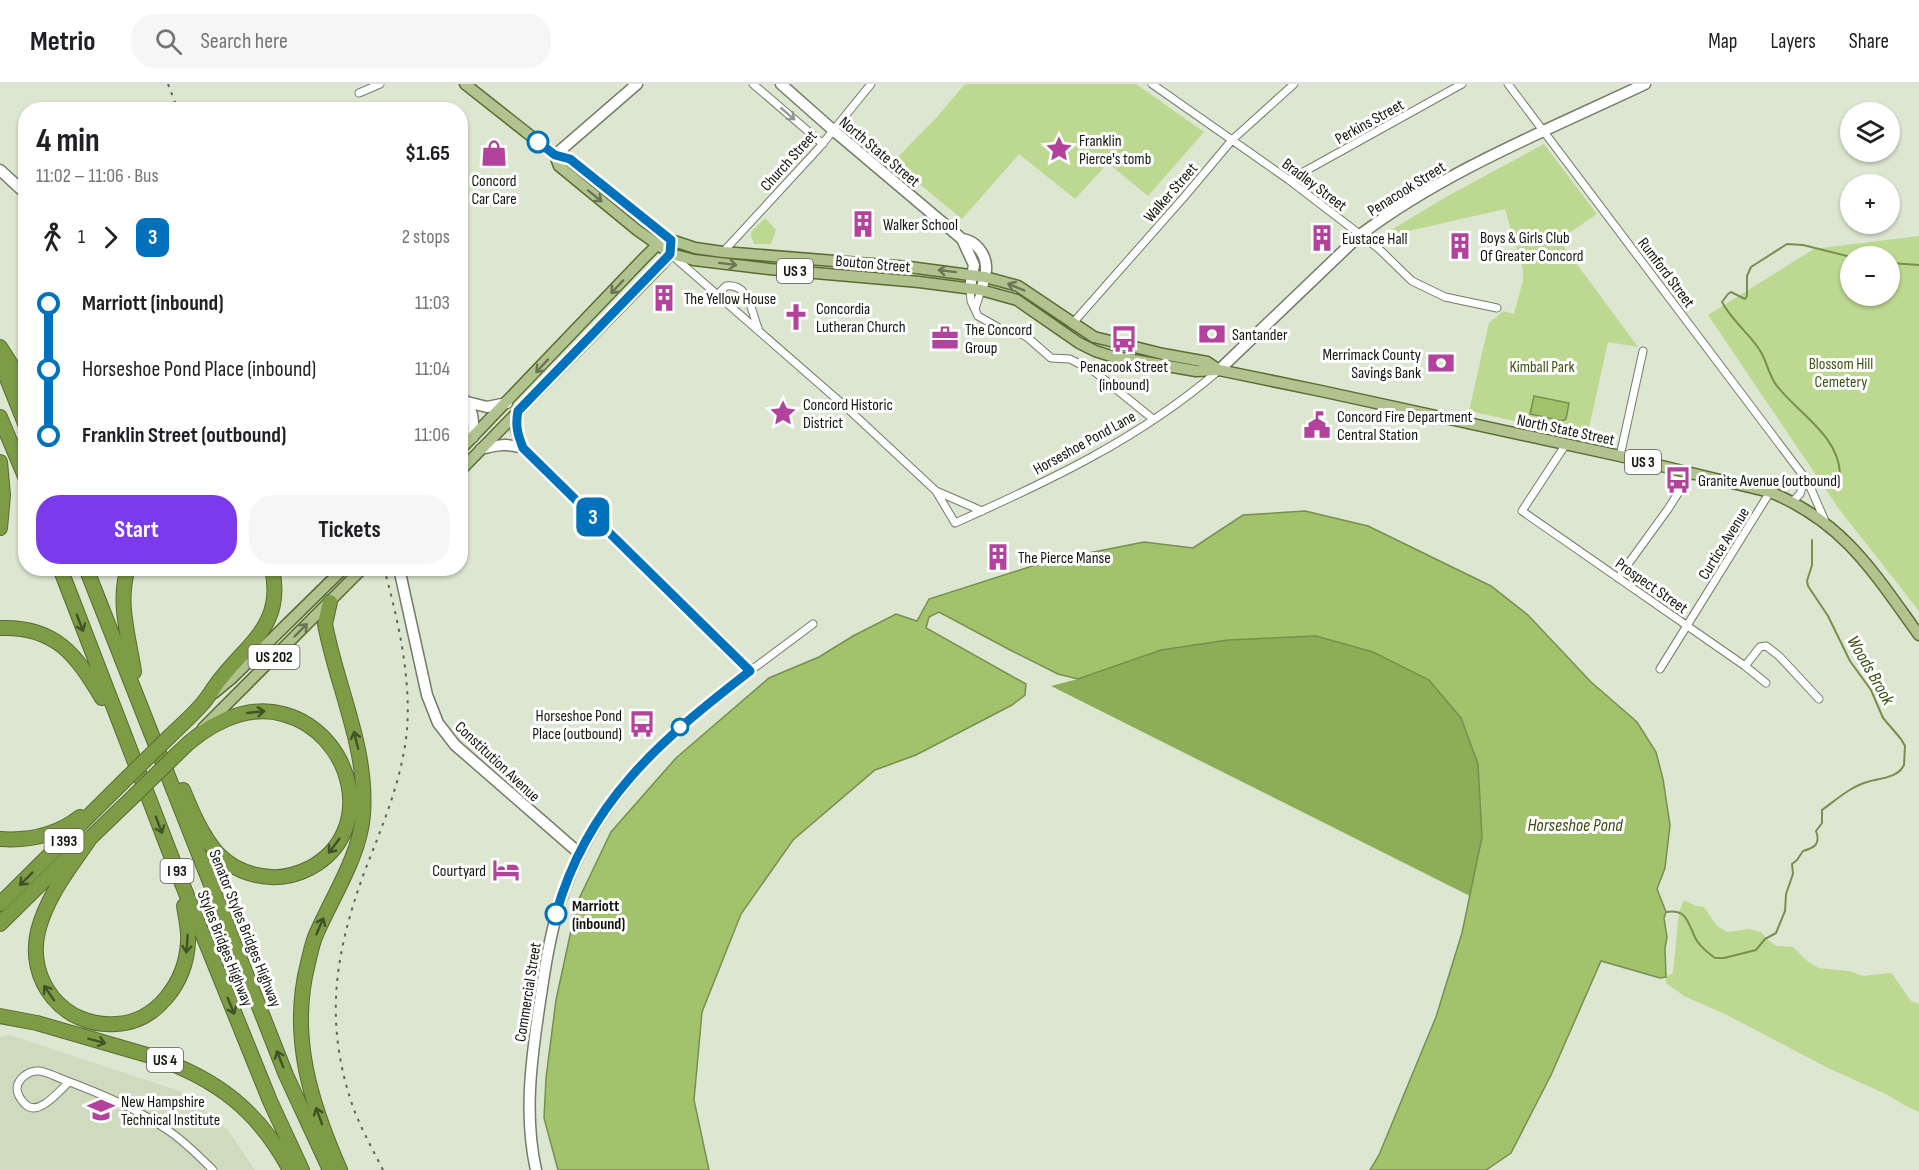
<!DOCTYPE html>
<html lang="en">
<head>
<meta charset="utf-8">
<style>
  :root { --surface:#fff; --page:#f6f6f6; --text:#202124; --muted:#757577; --line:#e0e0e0; --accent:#7c3aed }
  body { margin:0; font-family:"Sofia Sans Condensed",sans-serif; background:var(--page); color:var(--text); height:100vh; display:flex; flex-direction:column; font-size:22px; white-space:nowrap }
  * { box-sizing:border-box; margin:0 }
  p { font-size:20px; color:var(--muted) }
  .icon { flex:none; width:33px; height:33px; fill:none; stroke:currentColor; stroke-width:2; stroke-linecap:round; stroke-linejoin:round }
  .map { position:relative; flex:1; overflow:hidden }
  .panel { position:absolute; left:18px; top:18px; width:450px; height:474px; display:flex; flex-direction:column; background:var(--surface); border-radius:24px; box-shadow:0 2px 4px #0004 }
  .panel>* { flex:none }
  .badge { padding:0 12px; border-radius:9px; font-size:21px; line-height:39px }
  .buttons { position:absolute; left:1840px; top:18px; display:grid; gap:12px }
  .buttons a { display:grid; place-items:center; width:60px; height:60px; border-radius:50%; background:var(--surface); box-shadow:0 2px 4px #0004; font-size:30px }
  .map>.badge { position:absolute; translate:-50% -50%; box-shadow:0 0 0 3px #fff }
  .legs { display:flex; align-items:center; gap:9px; height:66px; padding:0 18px; font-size:20px }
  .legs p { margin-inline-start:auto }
  .summary { display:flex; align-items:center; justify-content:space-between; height:102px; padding:0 18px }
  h1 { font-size:33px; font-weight:700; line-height:45px }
  .cta { display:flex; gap:12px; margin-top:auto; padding:12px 18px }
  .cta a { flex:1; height:69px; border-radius:24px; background:var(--accent); color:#fff; font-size:24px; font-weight:700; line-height:69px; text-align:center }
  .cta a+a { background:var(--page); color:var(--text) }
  ul { padding:0 18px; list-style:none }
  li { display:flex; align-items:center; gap:21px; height:66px; font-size:22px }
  li i { display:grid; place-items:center; width:9px; height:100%; margin:0 8px; background:currentColor }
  li i::after { content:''; width:15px; height:15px; margin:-8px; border:4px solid; border-radius:50%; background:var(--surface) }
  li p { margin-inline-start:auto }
  li:first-child i { background:linear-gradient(#0000 50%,currentColor 0) }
  li:last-child i { background:linear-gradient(currentColor 50%,#0000 0) }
  header { display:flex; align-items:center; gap:36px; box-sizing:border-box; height:84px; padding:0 30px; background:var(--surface); border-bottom:2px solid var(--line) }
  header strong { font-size:28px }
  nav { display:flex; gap:33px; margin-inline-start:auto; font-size:21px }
  .search { width:420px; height:54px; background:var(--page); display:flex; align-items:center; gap:15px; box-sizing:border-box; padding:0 21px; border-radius:24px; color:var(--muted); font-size:22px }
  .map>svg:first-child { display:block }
</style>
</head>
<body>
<header>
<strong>Metrio</strong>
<div class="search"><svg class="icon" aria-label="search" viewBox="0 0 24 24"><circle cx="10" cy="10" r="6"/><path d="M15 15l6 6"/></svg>Search here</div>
<nav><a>Map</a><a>Layers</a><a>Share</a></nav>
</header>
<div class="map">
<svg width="1919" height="1086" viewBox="0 0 1919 1086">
  <rect width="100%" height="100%" fill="#dde6d1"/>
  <path fill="#cfdabf" d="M10 951 179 1007 227 1045 255 1086H0V953Z"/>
  <path fill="#bcd891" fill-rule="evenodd" d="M965 0H1136L1204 48 1148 112 1108 79 1075 115 1019 70 962 135 893 78 937 33Z
    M1544 60 1597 130 1559 156 1638 263 1608 258 1587 353 1469 327 1489 239 1503 227 1514 230 1523 196V186L1505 125 1378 154 1446 113Z
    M765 134 776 146 771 160H754L751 152 752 147Z
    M1919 152V527L1839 425 1708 231 1814 165ZM1851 172H1890V212H1851Z
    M1684 816 1696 822 1704 823 1717 842 1727 848 1749 845 1761 848 1768 856 1776 862 1793 863 1806 876 1818 884 1849 887 1863 892 1891 889 1893 891 1911 917 1919 920V1028L1904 1021 1888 1011 1828 984 1727 931 1684 912 1666 899V893L1673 889 1679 828Z"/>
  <path fill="#8dad56" d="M1316 552 1373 568 1429 596 1461 634 1478 680 1482 753 1470 812 1051 602 1078 595 1161 566 1228 556Z"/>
  <path fill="#a2c36b" stroke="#778f4f" stroke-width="1.5" d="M1534 312 1569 319 1566 335 1562 337 1530 330Z
    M1305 427 1368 442 1491 502 1528 531 1591 598 1637 638 1656 668 1663 695 1670 741 1665 784 1657 805 1666 828 1664 834 1667 853 1665 864 1666 893 1660 894 1601 877 1551 991 1511 1069 1486 1086H1370L1379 1071 1436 933 1462 849 1482 753 1478 680 1461 634 1429 596 1373 568 1316 552 1228 556 1161 566 1078 595 1058 590 1012 567 939 528 929 533 926 544 1026 600 1025 611 1012 621 916 671 875 686 793 756 741 830 702 928 694 1016 709 1086H558L544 1034 546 994 556 916 577 819 611 748 676 674 769 594 819 573 853 552 896 530 917 537 929 515 1048 477 1144 458 1193 464 1243 431Z"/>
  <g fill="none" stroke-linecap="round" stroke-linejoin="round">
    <path stroke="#778f4f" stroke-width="2" d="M1890 179 1919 181
      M1840 390C1839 352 1798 329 1777 302 1768 291 1767 276 1759 265 1748 248 1732 237 1722 218L1728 210 1731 208 1745 215 1747 212V192L1751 183 1787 160 1803 161 1851 173
      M1666 828C1689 824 1688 842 1697 857 1702 864 1708 869 1715 874H1724L1756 866 1765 855 1776 849 1785 827 1786 810 1793 790 1792 780 1797 776 1803 767C1814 764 1821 760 1816 747L1822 739V726C1836 716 1850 703 1867 698 1880 694 1898 694 1904 681L1905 662 1901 655 1883 634 1871 606 1850 577 1828 532 1808 502 1807 497 1812 481V456"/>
    <defs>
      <path id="street" d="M753 0 823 60
        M1152 0 1289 96 1379 165 1412 197 1445 213 1497 224
        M1508 0 1808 398 1825 437
        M359 9 380 0
        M1289 96 1462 0
        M723 168 819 64 871 0
        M674 173 847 324 936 407 982 427
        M970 204 971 217 978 232 1001 245 1015 247 1027 253 1051 274 1070 275 1095 288 1153 335
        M722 215 721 207 726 202C749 199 751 226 758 244
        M975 225 981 206
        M1072 240 1185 112 1232 56 1294 0
        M1566 360 1522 427 1745 582 1766 599
        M1620 372 1643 267
        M936 407 955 439C1047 398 1141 354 1218 287
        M1793 417 1800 410 1805 394
        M1618 494 1668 425 1691 389
        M1745 582 1760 563 1766 562 1779 572 1819 615
        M1660 585 1770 408
        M750 587 813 540
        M69 998C60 1006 38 1034 25 1020 21 1016 17 1011 17 1004 18 995 27 988 36 987 44 986 54 992 62 995 99 1009 136 1024 169 1047 185 1058 199 1072 213 1086"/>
      <path id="secondary" d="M781 0 833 46 962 155 974 181 970 204
        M555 71 637 0
        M0 86 26 110
        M962 155C975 157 985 168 986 182 987 189 983 199 981 206
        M1219 286 1360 151C1446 86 1548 46 1645 0
        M460 311C473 324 474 335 473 353
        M467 318 487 323 507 319
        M518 328 516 345 523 364 750 587C665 652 591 716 559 822 549 855 544 890 539 924 531 978 524 1032 536 1086
        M481 365C497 361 507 359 523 364
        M399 484 427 611 438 639 455 661 579 769"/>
      <path id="primary" d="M465 0 555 71 570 75 671 156 695 164 723 168 909 183 985 193 1018 202 1094 253 1163 270 1207 278 1219 286
        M555 71 559 82 637 146 671 170 694 176 769 185 919 198 981 206 1017 216 1079 259 1095 267 1111 272 1196 287 1219 286 1321 307 1620 372 1770 408C1844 438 1874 489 1919 551
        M460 366 644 174 657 161 663 159
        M460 387 661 181 671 170V165
        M214 609 231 595 344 484
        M203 644 363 484"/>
      <path id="highway" d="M0 263 26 304
        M0 277 26 342
        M0 333 26 395
        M0 378 3 411 0 444
        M60 484 175 782 270 1017 302 1086
        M86 484 286 991 330 1086
        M128 484C117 519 129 553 134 588
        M330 518 325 540C337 604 368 664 363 731 360 772 331 815 315 853 312 861 310 871 308 879 289 952 311 1020 340 1086
        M0 544C56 542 76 571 102 614
        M170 652C181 641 193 631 203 619 210 611 215 601 222 593 251 557 284 539 272 484
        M177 670C203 643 244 619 283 630 352 648 379 747 310 784 298 790 285 794 271 793 251 792 232 784 218 770 202 752 192 728 183 706
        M0 755C29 757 57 751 80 733
        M89 756C69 785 47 812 38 847 26 897 64 944 116 940 157 938 186 898 188 858 189 846 186 834 184 822
        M84 760 134 712
        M0 820 127 694
        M0 840 69 772
        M0 932 37 939 154 973C217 995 259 1027 290 1086"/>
    </defs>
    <use href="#street" stroke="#757c6a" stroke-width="9"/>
    <use href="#secondary" stroke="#757c6a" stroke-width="13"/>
    <use href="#primary" stroke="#586d32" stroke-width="13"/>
    <use href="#highway" stroke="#586d32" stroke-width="16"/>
    <use href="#street" stroke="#fff" stroke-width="7"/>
    <use href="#secondary" stroke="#fff" stroke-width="10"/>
    <use href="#primary" stroke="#b1c48f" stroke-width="10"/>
    <use href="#highway" stroke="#7d9c45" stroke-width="14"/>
    <path stroke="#5e6457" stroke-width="2" stroke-dasharray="3 6" stroke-linecap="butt" d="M168 0 178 26
      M383 1086C372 1064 360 1043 352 1020 324 937 335 869 364 789 382 742 402 697 407 646 411 592 398 536 384 484"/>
    <defs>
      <path id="highway-bridge" d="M127 694 170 652
        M134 712 177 670"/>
    </defs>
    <use href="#highway-bridge" stroke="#586d32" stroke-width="16" stroke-linecap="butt"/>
    <use href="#highway-bridge" stroke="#7d9c45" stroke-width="14"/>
  </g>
  <defs><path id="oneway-shaft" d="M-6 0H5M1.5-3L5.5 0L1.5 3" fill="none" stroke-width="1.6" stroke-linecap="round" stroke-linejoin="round" transform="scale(1.5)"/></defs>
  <use stroke="#949693" href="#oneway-shaft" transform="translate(788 30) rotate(41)"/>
  <g stroke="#697555">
    <use href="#oneway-shaft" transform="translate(595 112) rotate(39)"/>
    <use href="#oneway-shaft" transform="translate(728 180) rotate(7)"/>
    <use href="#oneway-shaft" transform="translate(947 187) rotate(-173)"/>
    <use href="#oneway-shaft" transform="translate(617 203) rotate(133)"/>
    <use href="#oneway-shaft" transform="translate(1016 203) rotate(-157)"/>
    <use href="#oneway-shaft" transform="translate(542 282) rotate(133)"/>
    <use href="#oneway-shaft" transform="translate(301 546) rotate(-45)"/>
  </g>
  <g stroke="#425227">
    <use href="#oneway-shaft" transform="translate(80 539) rotate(69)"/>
    <use href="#oneway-shaft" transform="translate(256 628) rotate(-6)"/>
    <use href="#oneway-shaft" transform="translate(356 656) rotate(-104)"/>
    <use href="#oneway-shaft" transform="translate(159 741) rotate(69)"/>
    <use href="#oneway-shaft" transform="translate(334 762) rotate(127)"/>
    <use href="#oneway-shaft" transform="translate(26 795) rotate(135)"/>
    <use href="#oneway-shaft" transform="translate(320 842) rotate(-66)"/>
    <use href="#oneway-shaft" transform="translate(187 860) rotate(94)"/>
    <use href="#oneway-shaft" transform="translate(49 909) rotate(-125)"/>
    <use href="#oneway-shaft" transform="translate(231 922) rotate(68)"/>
    <use href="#oneway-shaft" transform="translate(97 957) rotate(15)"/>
    <use href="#oneway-shaft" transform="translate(280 975) rotate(-112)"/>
    <use href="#oneway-shaft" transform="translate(319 1032) rotate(-110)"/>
  </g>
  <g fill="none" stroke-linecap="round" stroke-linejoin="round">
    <defs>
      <path id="line-1" d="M538 58 555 71 570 75 671 156 670 170 518 327C515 342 518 351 523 364L750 587C662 655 587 718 556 830"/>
    </defs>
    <use href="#line-1" stroke="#fff" stroke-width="14"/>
    <use href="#line-1" stroke="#0072bc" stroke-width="9"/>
  </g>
  <defs>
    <symbol id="sight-bare" viewBox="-9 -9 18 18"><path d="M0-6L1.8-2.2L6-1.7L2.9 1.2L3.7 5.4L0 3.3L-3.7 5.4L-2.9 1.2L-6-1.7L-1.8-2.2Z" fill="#b3429d" stroke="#fff" stroke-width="2.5" paint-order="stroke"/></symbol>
    <symbol id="shop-bare" viewBox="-9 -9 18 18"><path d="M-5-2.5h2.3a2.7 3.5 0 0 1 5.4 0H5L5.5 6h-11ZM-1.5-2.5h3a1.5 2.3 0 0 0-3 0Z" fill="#b3429d" stroke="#fff" stroke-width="2.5" paint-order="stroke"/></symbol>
    <symbol id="building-bare" viewBox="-9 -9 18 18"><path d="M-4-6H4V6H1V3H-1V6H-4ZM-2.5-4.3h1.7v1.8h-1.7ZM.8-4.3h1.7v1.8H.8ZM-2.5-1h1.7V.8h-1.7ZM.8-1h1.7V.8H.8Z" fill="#b3429d" stroke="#fff" stroke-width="2.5" paint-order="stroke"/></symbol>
    <symbol id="church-bare" viewBox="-9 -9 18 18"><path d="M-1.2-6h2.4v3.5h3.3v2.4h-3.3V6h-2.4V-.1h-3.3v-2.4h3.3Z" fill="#b3429d" stroke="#fff" stroke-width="2.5" paint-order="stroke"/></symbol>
    <symbol id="bank-bare" viewBox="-9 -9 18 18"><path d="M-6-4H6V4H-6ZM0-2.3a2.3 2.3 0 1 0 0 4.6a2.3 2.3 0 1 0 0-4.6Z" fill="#b3429d" stroke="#fff" stroke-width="2.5" paint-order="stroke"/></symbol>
    <symbol id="office-bare" viewBox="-9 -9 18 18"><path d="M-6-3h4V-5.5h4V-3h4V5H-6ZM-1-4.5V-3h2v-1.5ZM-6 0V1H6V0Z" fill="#b3429d" stroke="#fff" stroke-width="2.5" paint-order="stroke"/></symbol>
    <symbol id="bus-bare" viewBox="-9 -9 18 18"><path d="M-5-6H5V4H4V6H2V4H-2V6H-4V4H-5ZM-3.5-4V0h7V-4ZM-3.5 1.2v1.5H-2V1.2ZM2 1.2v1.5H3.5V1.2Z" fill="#b3429d" stroke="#fff" stroke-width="2.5" paint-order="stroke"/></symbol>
    <symbol id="civic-bare" viewBox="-9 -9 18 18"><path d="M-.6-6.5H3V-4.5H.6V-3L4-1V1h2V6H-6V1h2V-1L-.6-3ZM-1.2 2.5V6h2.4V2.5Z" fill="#b3429d" stroke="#fff" stroke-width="2.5" paint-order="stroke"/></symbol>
    <symbol id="hotel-bare" viewBox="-9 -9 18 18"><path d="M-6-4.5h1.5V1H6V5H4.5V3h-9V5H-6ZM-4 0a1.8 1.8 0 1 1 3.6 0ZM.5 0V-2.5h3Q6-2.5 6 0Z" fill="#b3429d" stroke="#fff" stroke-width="2.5" paint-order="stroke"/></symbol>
    <symbol id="university-bare" viewBox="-9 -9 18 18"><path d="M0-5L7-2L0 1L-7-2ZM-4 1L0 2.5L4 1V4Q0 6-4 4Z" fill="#b3429d" stroke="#fff" stroke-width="2.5" paint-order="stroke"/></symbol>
  </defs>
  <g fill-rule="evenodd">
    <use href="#sight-bare" x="1040" y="46" width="38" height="38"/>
    <use href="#shop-bare" x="475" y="50" width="38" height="38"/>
    <use href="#building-bare" x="844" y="121" width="38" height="38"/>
    <use href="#building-bare" x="1303" y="135" width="38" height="38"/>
    <use href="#building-bare" x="1441" y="143" width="38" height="38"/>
    <use href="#building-bare" x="645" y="195" width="38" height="38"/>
    <use href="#church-bare" x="777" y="214" width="38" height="38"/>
    <use href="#bank-bare" x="1193" y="231" width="38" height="38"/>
    <use href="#office-bare" x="926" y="235" width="38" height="38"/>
    <use href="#bus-bare" x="1105" y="236" width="38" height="38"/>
    <use href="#bank-bare" x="1422" y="260" width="38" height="38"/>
    <use href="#sight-bare" x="764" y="310" width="38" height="38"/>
    <use href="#civic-bare" x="1298" y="322" width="38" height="38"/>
    <use href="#bus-bare" x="1659" y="377" width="38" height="38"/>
    <use href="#building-bare" x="979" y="454" width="38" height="38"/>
    <use href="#bus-bare" x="623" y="621" width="38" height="38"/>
    <use href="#hotel-bare" x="487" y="767" width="38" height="38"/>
    <use href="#university-bare" x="82" y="1007" width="38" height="38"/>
  </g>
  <g fill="#fff" stroke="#0072bc" stroke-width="3">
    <circle cx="538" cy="58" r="10"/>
    <circle cx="680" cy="643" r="8"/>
    <circle cx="556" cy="830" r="10"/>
  </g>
  <g text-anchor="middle" stroke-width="6" stroke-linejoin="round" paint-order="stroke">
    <g fill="#fff" stroke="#595b56" stroke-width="1.5">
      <rect x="777" y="175" width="36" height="24" rx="4.5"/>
      <rect x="1625" y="366" width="36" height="24" rx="4.5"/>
      <rect x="248.5" y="561" width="51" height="24" rx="4.5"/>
      <rect x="44.5" y="745" width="39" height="24" rx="4.5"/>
      <rect x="160.5" y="775" width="33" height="24" rx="4.5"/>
      <rect x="147" y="964" width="36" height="24" rx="4.5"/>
    </g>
    <g font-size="15" font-weight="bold" fill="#12150e">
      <text x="795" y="192">US 3</text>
      <text x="1643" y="383">US 3</text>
      <text x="274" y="578">US 202</text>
      <text x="64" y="762">I 393</text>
      <text x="177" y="792">I 93</text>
      <text x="165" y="981">US 4</text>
    </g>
    <g font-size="16" fill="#12150e" stroke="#fff">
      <text transform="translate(1369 37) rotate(-29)" y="6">Perkins Street</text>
      <text transform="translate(880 67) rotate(40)" y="6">North State Street</text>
      <text transform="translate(788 76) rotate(-48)" y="6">Church Street</text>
      <text transform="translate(1315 100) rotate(37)" y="6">Bradley Street</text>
      <text transform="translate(1406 104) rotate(-32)" y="6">Penacook Street</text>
      <text transform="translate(1170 108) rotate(-49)" y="6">Walker Street</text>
      <text transform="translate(873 179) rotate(5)" y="6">Bouton Street</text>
      <text transform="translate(1667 188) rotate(53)" y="6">Rumford Street</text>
      <text transform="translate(1566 345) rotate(12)" y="6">North State Street</text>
      <text transform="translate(1084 358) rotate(-29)" y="6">Horseshoe Pond Lane</text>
      <text transform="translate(1723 459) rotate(-58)" y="6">Curtice Avenue</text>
      <text transform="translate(1652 501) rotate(35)" y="6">Prospect Street</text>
      <text transform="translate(498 677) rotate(43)" y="6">Constitution Avenue</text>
      <text transform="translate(246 844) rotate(68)" y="6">Senator Styles Bridges Highway</text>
      <text transform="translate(226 864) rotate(68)" y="6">Styles Bridges Highway</text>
      <text transform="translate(527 908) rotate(-81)" y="6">Commercial Street</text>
    </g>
    <g font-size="16" fill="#12150e" stroke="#fff" text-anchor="start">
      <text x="1079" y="62">Franklin<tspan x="1079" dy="18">Pierce's tomb</tspan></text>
      <text x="494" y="102" text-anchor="middle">Concord<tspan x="494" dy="18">Car Care</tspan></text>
      <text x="883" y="146">Walker School</text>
      <text x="1480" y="159">Boys &amp; Girls Club<tspan x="1480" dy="18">Of Greater Concord</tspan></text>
      <text x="1342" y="160">Eustace Hall</text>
      <text x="684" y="220">The Yellow House</text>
      <text x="816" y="230">Concordia<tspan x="816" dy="18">Lutheran Church</tspan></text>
      <text x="965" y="251">The Concord<tspan x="965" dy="18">Group</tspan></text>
      <text x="1232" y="256">Santander</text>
      <text x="1421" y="276" text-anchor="end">Merrimack County<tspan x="1421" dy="18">Savings Bank</tspan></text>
      <text x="1124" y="288" text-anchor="middle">Penacook Street<tspan x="1124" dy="18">(inbound)</tspan></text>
      <text x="803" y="326">Concord Historic<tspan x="803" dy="18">District</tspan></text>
      <text x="1337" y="338">Concord Fire Department<tspan x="1337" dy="18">Central Station</tspan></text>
      <text x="1698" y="402">Granite Avenue (outbound)</text>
      <text x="1018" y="479">The Pierce Manse</text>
      <text x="622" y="637" text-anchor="end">Horseshoe Pond<tspan x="622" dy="18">Place (outbound)</tspan></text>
      <text x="486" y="792" text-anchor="end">Courtyard</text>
      <text x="121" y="1023">New Hampshire<tspan x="121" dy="18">Technical Institute</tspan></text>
    </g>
    <g font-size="16" fill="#3d5212" stroke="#fff">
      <text x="1841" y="285">Blossom Hill<tspan x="1841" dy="18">Cemetery</tspan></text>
      <text x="1542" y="288">Kimball Park</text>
    </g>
    <g font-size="16" font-weight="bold" fill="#12150e" stroke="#fff" text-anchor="start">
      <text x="572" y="827">Marriott<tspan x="572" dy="18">(inbound)</tspan></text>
    </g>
    <g font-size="18" font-style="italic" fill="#384c0a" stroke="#fff">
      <text transform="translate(1871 586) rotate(60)" y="6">Woods Brook</text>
      <text x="1575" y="747">Horseshoe Pond</text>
    </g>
  </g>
</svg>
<div class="buttons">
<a><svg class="icon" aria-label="layers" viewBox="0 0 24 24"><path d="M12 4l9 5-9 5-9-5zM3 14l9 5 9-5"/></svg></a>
<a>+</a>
<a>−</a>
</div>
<b class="badge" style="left:593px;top:433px;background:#0072bc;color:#fff">3</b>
<section class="panel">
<div class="summary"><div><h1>4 min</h1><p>11:02 – 11:06 · Bus</p></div><b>$1.65</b></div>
<div class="legs"><svg class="icon" aria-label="walk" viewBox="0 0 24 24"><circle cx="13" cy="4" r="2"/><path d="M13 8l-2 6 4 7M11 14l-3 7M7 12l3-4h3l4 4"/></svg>1<svg class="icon" aria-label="forward" viewBox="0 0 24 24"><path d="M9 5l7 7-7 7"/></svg><b class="badge" style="background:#0072bc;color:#fff">3</b><p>2 stops</p></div>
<ul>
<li><i style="color:#0072bc"></i><b>Marriott (inbound)</b><p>11:03</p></li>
<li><i style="color:#0072bc"></i><span>Horseshoe Pond Place (inbound)</span><p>11:04</p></li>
<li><i style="color:#0072bc"></i><b>Franklin Street (outbound)</b><p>11:06</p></li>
</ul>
<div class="cta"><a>Start</a><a>Tickets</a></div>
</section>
</div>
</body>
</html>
